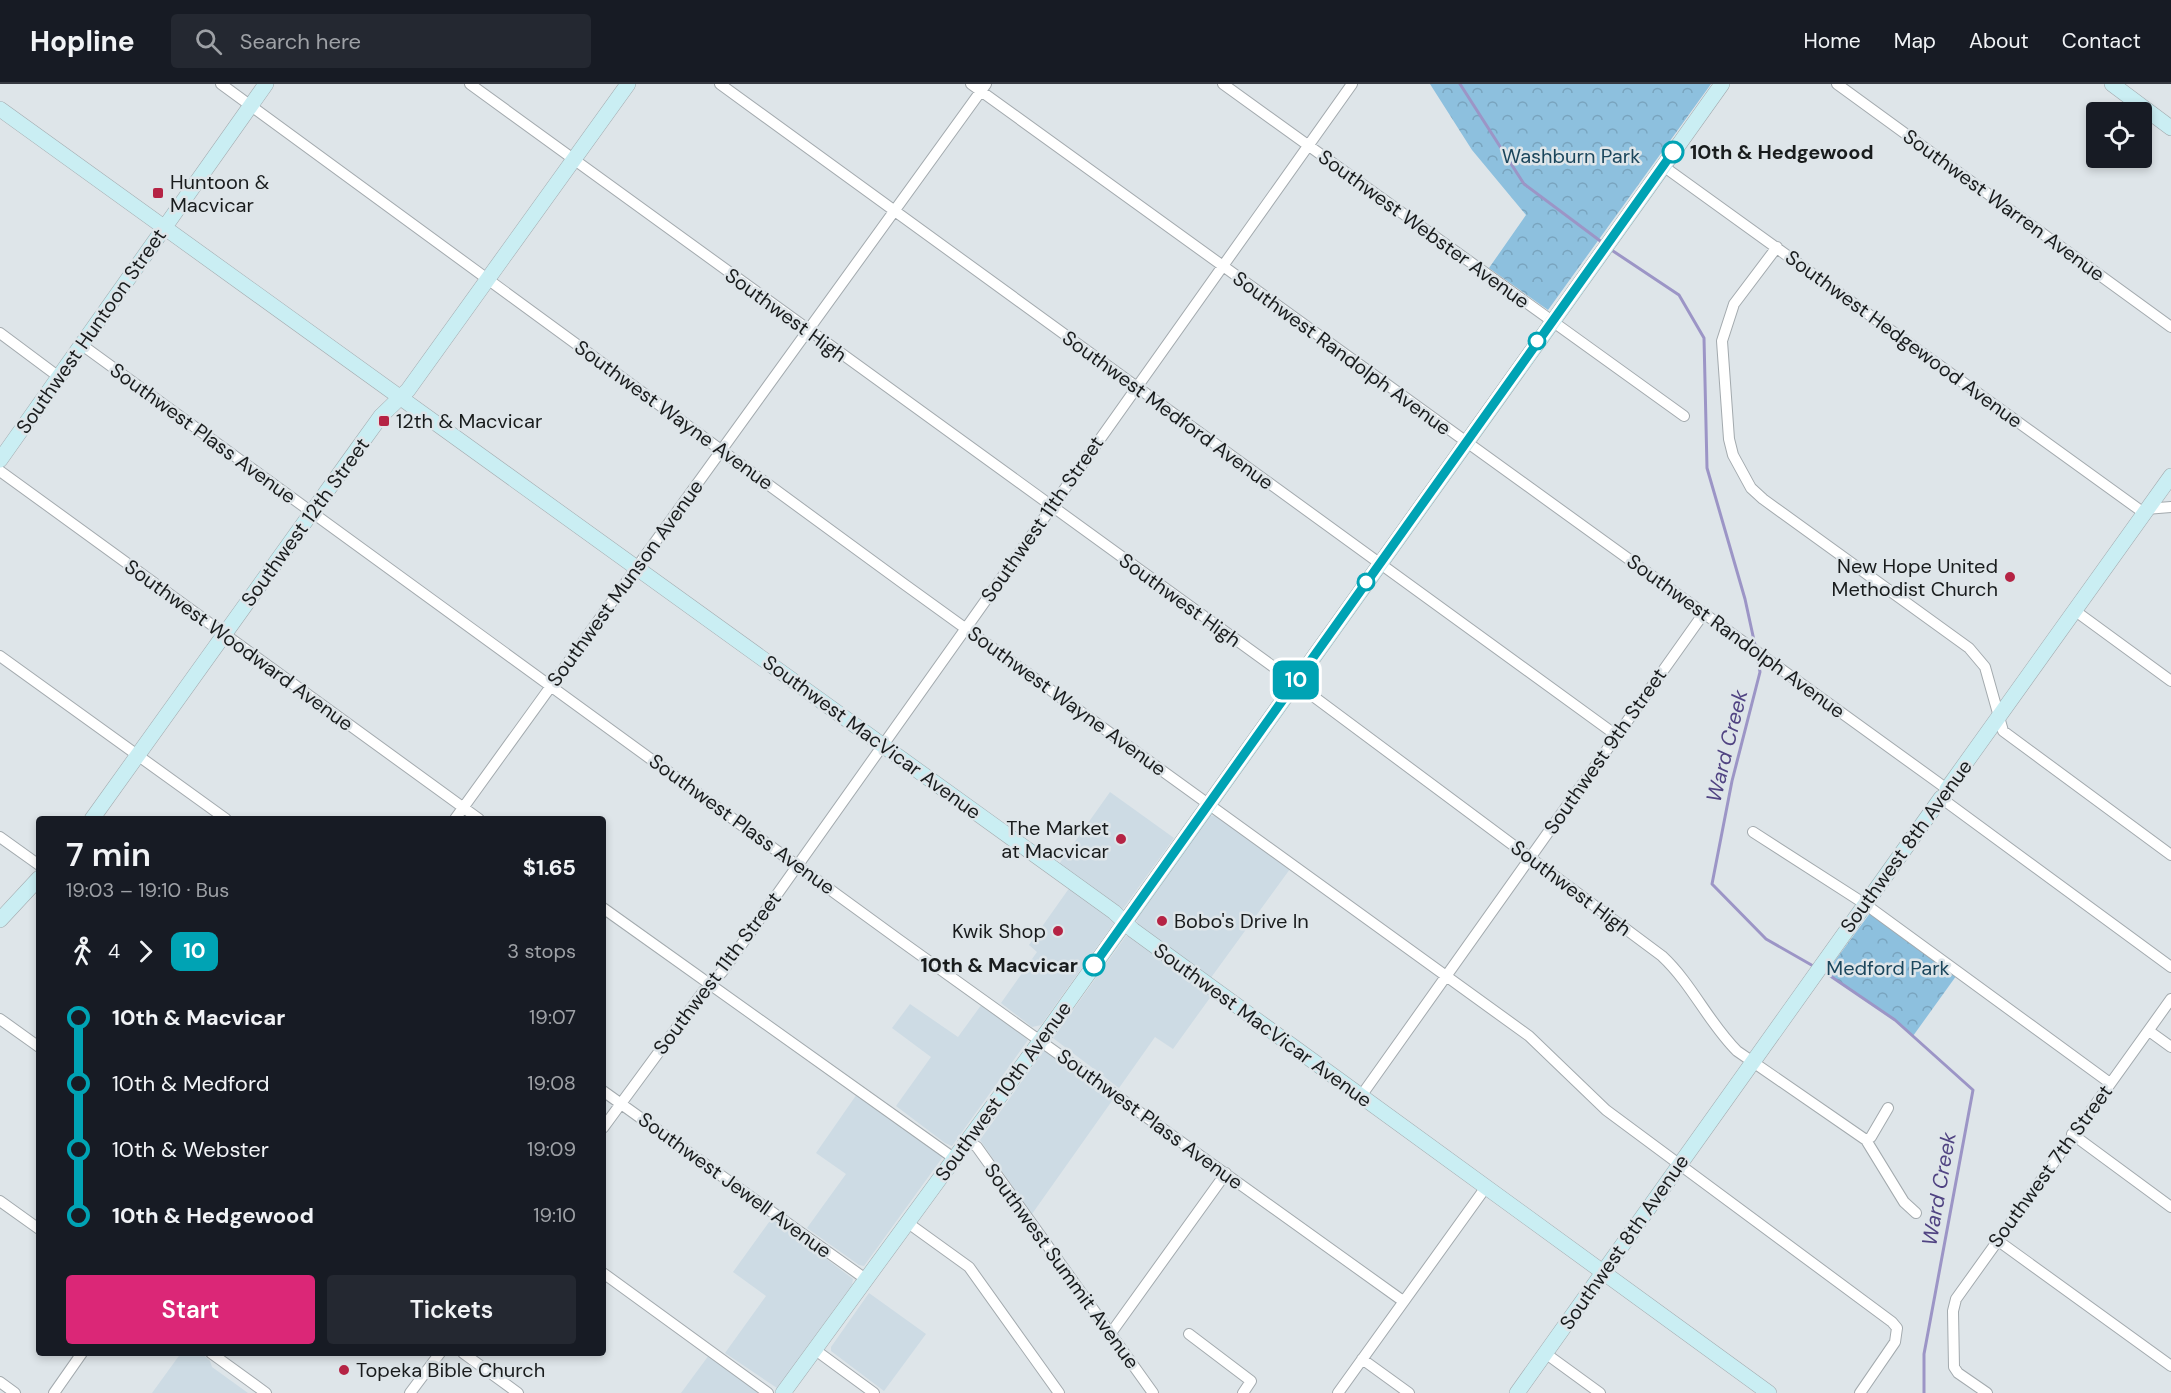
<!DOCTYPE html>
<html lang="en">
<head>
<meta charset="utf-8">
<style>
  :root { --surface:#171b24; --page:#242831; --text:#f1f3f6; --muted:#9ea1a6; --line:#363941; --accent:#db2777 }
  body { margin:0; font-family:"DM Sans",sans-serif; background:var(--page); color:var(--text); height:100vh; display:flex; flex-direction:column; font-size:22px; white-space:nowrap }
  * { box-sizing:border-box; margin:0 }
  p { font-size:20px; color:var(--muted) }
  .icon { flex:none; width:33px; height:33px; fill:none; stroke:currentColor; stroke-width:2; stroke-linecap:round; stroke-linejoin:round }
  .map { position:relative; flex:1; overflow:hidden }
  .drawer { position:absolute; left:36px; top:732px; width:570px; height:540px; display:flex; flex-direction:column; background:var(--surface); border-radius:6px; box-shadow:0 3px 9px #0003 }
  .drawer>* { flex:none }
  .badge { padding:0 12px; border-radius:9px; font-size:21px; line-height:39px }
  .buttons { position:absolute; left:2086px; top:18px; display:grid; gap:12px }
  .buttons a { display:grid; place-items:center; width:66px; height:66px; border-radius:6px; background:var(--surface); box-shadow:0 3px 9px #0003; font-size:30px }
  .map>.badge { position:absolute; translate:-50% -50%; box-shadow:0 0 0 3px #fff }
  .legs { display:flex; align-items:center; gap:9px; height:66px; padding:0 30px; font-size:20px }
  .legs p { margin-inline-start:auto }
  .head { display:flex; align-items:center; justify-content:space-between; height:102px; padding:0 30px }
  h1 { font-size:33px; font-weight:600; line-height:45px }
  .button { display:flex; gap:12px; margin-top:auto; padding:12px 30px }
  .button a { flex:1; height:69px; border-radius:6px; background:var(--accent); color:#fff; font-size:24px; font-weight:600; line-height:69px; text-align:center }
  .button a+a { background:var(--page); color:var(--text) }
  ul { padding:0 30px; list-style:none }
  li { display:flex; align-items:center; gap:21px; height:66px; font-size:22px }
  li i { display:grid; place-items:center; width:9px; height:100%; margin:0 8px; background:currentColor }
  li i::after { content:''; width:15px; height:15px; margin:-8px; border:4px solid; border-radius:50%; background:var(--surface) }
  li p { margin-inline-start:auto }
  li:first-child i { background:linear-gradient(#0000 50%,currentColor 0) }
  li:last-child i { background:linear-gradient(currentColor 50%,#0000 0) }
  header { display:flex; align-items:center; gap:36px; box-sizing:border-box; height:84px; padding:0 30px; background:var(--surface); border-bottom:2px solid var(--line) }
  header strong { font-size:28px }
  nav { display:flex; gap:33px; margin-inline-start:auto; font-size:21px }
  .search { width:420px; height:54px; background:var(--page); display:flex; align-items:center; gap:15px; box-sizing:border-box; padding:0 21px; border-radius:6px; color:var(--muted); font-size:22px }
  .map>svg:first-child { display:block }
</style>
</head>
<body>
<header>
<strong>Hopline</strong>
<div class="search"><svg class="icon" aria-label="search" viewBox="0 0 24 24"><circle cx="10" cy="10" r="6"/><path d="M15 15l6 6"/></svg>Search here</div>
<nav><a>Home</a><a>Map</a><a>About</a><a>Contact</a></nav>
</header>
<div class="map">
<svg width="2171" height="1309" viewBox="0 0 2171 1309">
  <defs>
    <pattern id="forest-crowns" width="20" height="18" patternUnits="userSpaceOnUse" patternTransform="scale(1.5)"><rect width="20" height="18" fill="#8dc0de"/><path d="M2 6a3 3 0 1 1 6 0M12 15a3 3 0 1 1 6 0" fill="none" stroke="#79a4be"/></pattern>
  </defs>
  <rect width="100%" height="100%" fill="#dee5e9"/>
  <path fill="#cddbe4" d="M1110 708 1174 754 1123 825 1059 780Z
    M1218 731 1290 785 1210 895 1139 842 1136 836 1209 732Z
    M1070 803 1113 835 1114 839 1041 941 1032 943 1001 919 1037 868 1029 861Z
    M1126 852H1132L1212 911 1173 965 1155 953 1119 1004 1053 954Z
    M910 920 958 953 982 920 1028 956 952 1062 945 1059 896 1022 931 973 892 944Z
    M1045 965 1114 1014 1032 1130 980 1056Z
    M857 1010 941 1071 942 1074 864 1182 859 1181 807 1144 846 1090 816 1069Z
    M772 1134 853 1195 852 1201 777 1304 725 1269 766 1212 733 1188Z
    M869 1209 926 1250 884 1307 831 1267V1263Z
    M181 1269H201L210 1277 212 1283 248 1309H152Z
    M709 1271 761 1309H681Z"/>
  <path fill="url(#forest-crowns)" d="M1430 0H1711L1548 226 1489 184 1526 131 1472 66Z
    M1873 825 1959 888 1913 952 1895 936 1826 889Z"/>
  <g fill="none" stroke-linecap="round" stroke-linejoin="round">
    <path stroke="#9c95c6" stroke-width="3" d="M1460 0 1524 100 1603 159
      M1610 165 1679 211 1704 254 1707 384 1745 515 1755 561
      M1757 571 1760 588 1732 697 1712 800 1766 855 1815 883
      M1823 887 1895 936 1973 1006 1924 1270V1309"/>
    <defs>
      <path id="street" d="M221 0 904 500 1529 952 1606 1026 1892 1238 1897 1244 1895 1258 1860 1309
        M470 0 1282 589 1662 872C1692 900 1708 938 1737 967L1866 1056
        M720 0 1616 651
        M971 0 1947 705 1941 714 2171 883
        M1223 0 1684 332
        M1837 0 2171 243
        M1663 82 2144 429
        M1777 163 1734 220 1722 257 1729 355 1733 371 1751 404 1763 415 1969 564 1985 583 2003 647 2171 771
        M0 249 59 293
        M82 261 898 855 1403 1217
        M0 387 479 735
        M2146 425 2171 423
        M2074 526 2171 597
        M0 572 226 735
        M455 735 986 0
        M1753 748 1865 820 2110 999
        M0 753 39 781
        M603 824 955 1075
        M0 935 39 963
        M2149 947 2171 963
        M603 1007 867 1196
        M1361 1012 1704 529
        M603 1044 703 908 722 888 1352 0
        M2072 1050 2171 1123
        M1866 1056 1904 1118 1916 1129
        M1866 1056 1871 1053 1888 1024
        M968 1057 977 1063 1153 1309
        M0 1117 39 1145
        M908 1139 969 1183 1059 1309
        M1997 1156 2171 1282
        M603 1189 768 1309
        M1111 1249 1226 1089
        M1189 1250 1251 1297 1243 1309
        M814 1265 874 1309
        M211 1269 266 1309
        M463 1269 518 1309
        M1545 1269 1600 1309
        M1362 1275 1409 1309
        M0 1298 15 1309
        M54 1309 82 1269
        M410 1309 440 1269
        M1338 1309 1486 1103
        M1987 1309 1958 1289 1954 1283 1953 1227 1956 1215 2171 915"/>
      <path id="secondary" d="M2112 0 2171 44
        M0 25 1114 828 1133 846 1769 1309
        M0 376 266 0
        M1947 705 2171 392
        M92 735 355 368 381 332 408 306 628 0
        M0 836 39 794
        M783 1309 1041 956 1722 0
        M1517 1309 1941 714"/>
    </defs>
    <use href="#street" stroke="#a3aaae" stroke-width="12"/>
    <use href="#secondary" stroke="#a3aaae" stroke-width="16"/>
    <use href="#street" stroke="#fff" stroke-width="10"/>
    <use href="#secondary" stroke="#caeef3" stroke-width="15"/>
  </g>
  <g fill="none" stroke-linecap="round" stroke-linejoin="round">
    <defs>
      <path id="line-1" d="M1094 881 1673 68"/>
    </defs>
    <use href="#line-1" stroke="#fff" stroke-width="14"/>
    <use href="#line-1" stroke="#00a3b4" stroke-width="9"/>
  </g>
  <g fill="#fff" stroke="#00a3b4" stroke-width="3">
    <circle cx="1673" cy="68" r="10"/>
    <circle cx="1537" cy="257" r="8"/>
    <circle cx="1366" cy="498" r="8"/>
    <circle cx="1094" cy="881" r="10"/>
  </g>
  <g fill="#b52344" stroke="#dee5e9" stroke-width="2">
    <rect x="152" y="103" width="12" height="12" rx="3"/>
    <rect x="378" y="331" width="12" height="12" rx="3"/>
    <circle cx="2010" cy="493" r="6"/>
    <circle cx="1121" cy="755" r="6"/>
    <circle cx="1162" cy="837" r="6"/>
    <circle cx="1058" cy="847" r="6"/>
    <circle cx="344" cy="1286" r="6"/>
  </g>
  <g text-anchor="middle" stroke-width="5" stroke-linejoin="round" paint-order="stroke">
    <g font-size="20" font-weight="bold" fill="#191c1d" stroke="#dee5e9" text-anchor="start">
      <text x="1690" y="75">10th &amp; Hedgewood</text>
      <text x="1078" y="888" text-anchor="end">10th &amp; Macvicar</text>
    </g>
    <g font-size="20" fill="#1b465c" stroke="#dee5e9">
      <text x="1571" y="79">Washburn Park</text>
      <text x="1888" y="891">Medford Park</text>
    </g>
    <g font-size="20" fill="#191c1d" stroke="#dee5e9" text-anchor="start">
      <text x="170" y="105">Huntoon &amp;<tspan x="170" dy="23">Macvicar</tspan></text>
      <text x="396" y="344">12th &amp; Macvicar</text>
      <text x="1998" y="489" text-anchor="end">New Hope United<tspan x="1998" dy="23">Methodist Church</tspan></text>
      <text x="1109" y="751" text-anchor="end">The Market<tspan x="1109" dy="23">at Macvicar</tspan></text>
      <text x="1174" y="844">Bobo's Drive In</text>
      <text x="1046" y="854" text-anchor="end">Kwik Shop</text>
      <text x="356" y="1293">Topeka Bible Church</text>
    </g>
    <g font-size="20" fill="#191c1d" stroke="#dee5e9">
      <text transform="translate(2004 121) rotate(36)" y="7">Southwest Warren Avenue</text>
      <text transform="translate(1424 145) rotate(36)" y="7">Southwest Webster Avenue</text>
      <text transform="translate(786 231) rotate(36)" y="7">Southwest High</text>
      <text transform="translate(91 247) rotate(-55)" y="7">Southwest Huntoon Street</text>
      <text transform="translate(1904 255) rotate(36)" y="7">Southwest Hedgewood Avenue</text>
      <text transform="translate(1342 269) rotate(36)" y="7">Southwest Randolph Avenue</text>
      <text transform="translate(1168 326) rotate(36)" y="7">Southwest Medford Avenue</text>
      <text transform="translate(674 331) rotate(36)" y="7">Southwest Wayne Avenue</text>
      <text transform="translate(203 349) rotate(36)" y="7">Southwest Plass Avenue</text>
      <text transform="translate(1042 435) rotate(-55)" y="7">Southwest 11th Street</text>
      <text transform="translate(305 438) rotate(-54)" y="7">Southwest 12th Street</text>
      <text transform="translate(625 499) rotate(-54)" y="7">Southwest Munson Avenue</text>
      <text transform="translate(1180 516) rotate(36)" y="7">Southwest High</text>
      <text transform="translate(1736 552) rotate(36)" y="7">Southwest Randolph Avenue</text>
      <text transform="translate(239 561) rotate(36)" y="7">Southwest Woodward Avenue</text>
      <text transform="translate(1067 617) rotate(36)" y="7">Southwest Wayne Avenue</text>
      <text transform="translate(872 653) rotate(36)" y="7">Southwest MacVicar Avenue</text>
      <text transform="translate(1605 667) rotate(-55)" y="7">Southwest 9th Street</text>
      <text transform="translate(742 740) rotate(36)" y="7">Southwest Plass Avenue</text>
      <text transform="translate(1906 762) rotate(-54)" y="7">Southwest 8th Avenue</text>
      <text transform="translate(1571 804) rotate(37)" y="7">Southwest High</text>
      <text transform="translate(717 889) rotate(-53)" y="7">Southwest 11th Street</text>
      <text transform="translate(1263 941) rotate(36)" y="7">Southwest MacVicar Avenue</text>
      <text transform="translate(1003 1007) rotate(-54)" y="7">Southwest 10th Avenue</text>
      <text transform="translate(1150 1035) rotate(36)" y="7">Southwest Plass Avenue</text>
      <text transform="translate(2050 1082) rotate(-54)" y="7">Southwest 7th Street</text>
      <text transform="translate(735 1101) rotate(36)" y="7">Southwest Jewell Avenue</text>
      <text transform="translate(1624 1158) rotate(-55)" y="7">Southwest 8th Avenue</text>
      <text transform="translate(1062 1182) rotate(54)" y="7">Southwest Summit Avenue</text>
    </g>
    <g font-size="21" font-style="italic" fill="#504382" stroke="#dee5e9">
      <text transform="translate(1727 662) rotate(-76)" y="7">Ward Creek</text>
      <text transform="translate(1939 1105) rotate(-80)" y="7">Ward Creek</text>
    </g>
  </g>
</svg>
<div class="buttons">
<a><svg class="icon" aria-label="locate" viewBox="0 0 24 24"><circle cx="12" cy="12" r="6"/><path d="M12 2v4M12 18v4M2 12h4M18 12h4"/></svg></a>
</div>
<b class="badge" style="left:1296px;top:596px;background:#00a3b4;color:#fff">10</b>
<section class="drawer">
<div class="head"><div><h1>7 min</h1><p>19:03 – 19:10 · Bus</p></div><b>$1.65</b></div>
<div class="legs"><svg class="icon" aria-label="walk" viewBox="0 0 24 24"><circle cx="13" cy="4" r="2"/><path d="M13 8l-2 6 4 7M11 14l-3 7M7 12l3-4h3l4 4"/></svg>4<svg class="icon" aria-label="forward" viewBox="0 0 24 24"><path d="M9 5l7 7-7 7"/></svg><b class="badge" style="background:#00a3b4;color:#fff">10</b><p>3 stops</p></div>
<ul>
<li><i style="color:#00a3b4"></i><b>10th &amp; Macvicar</b><p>19:07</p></li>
<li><i style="color:#00a3b4"></i><span>10th &amp; Medford</span><p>19:08</p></li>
<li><i style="color:#00a3b4"></i><span>10th &amp; Webster</span><p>19:09</p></li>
<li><i style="color:#00a3b4"></i><b>10th &amp; Hedgewood</b><p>19:10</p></li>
</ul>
<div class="button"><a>Start</a><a>Tickets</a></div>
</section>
</div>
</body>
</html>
